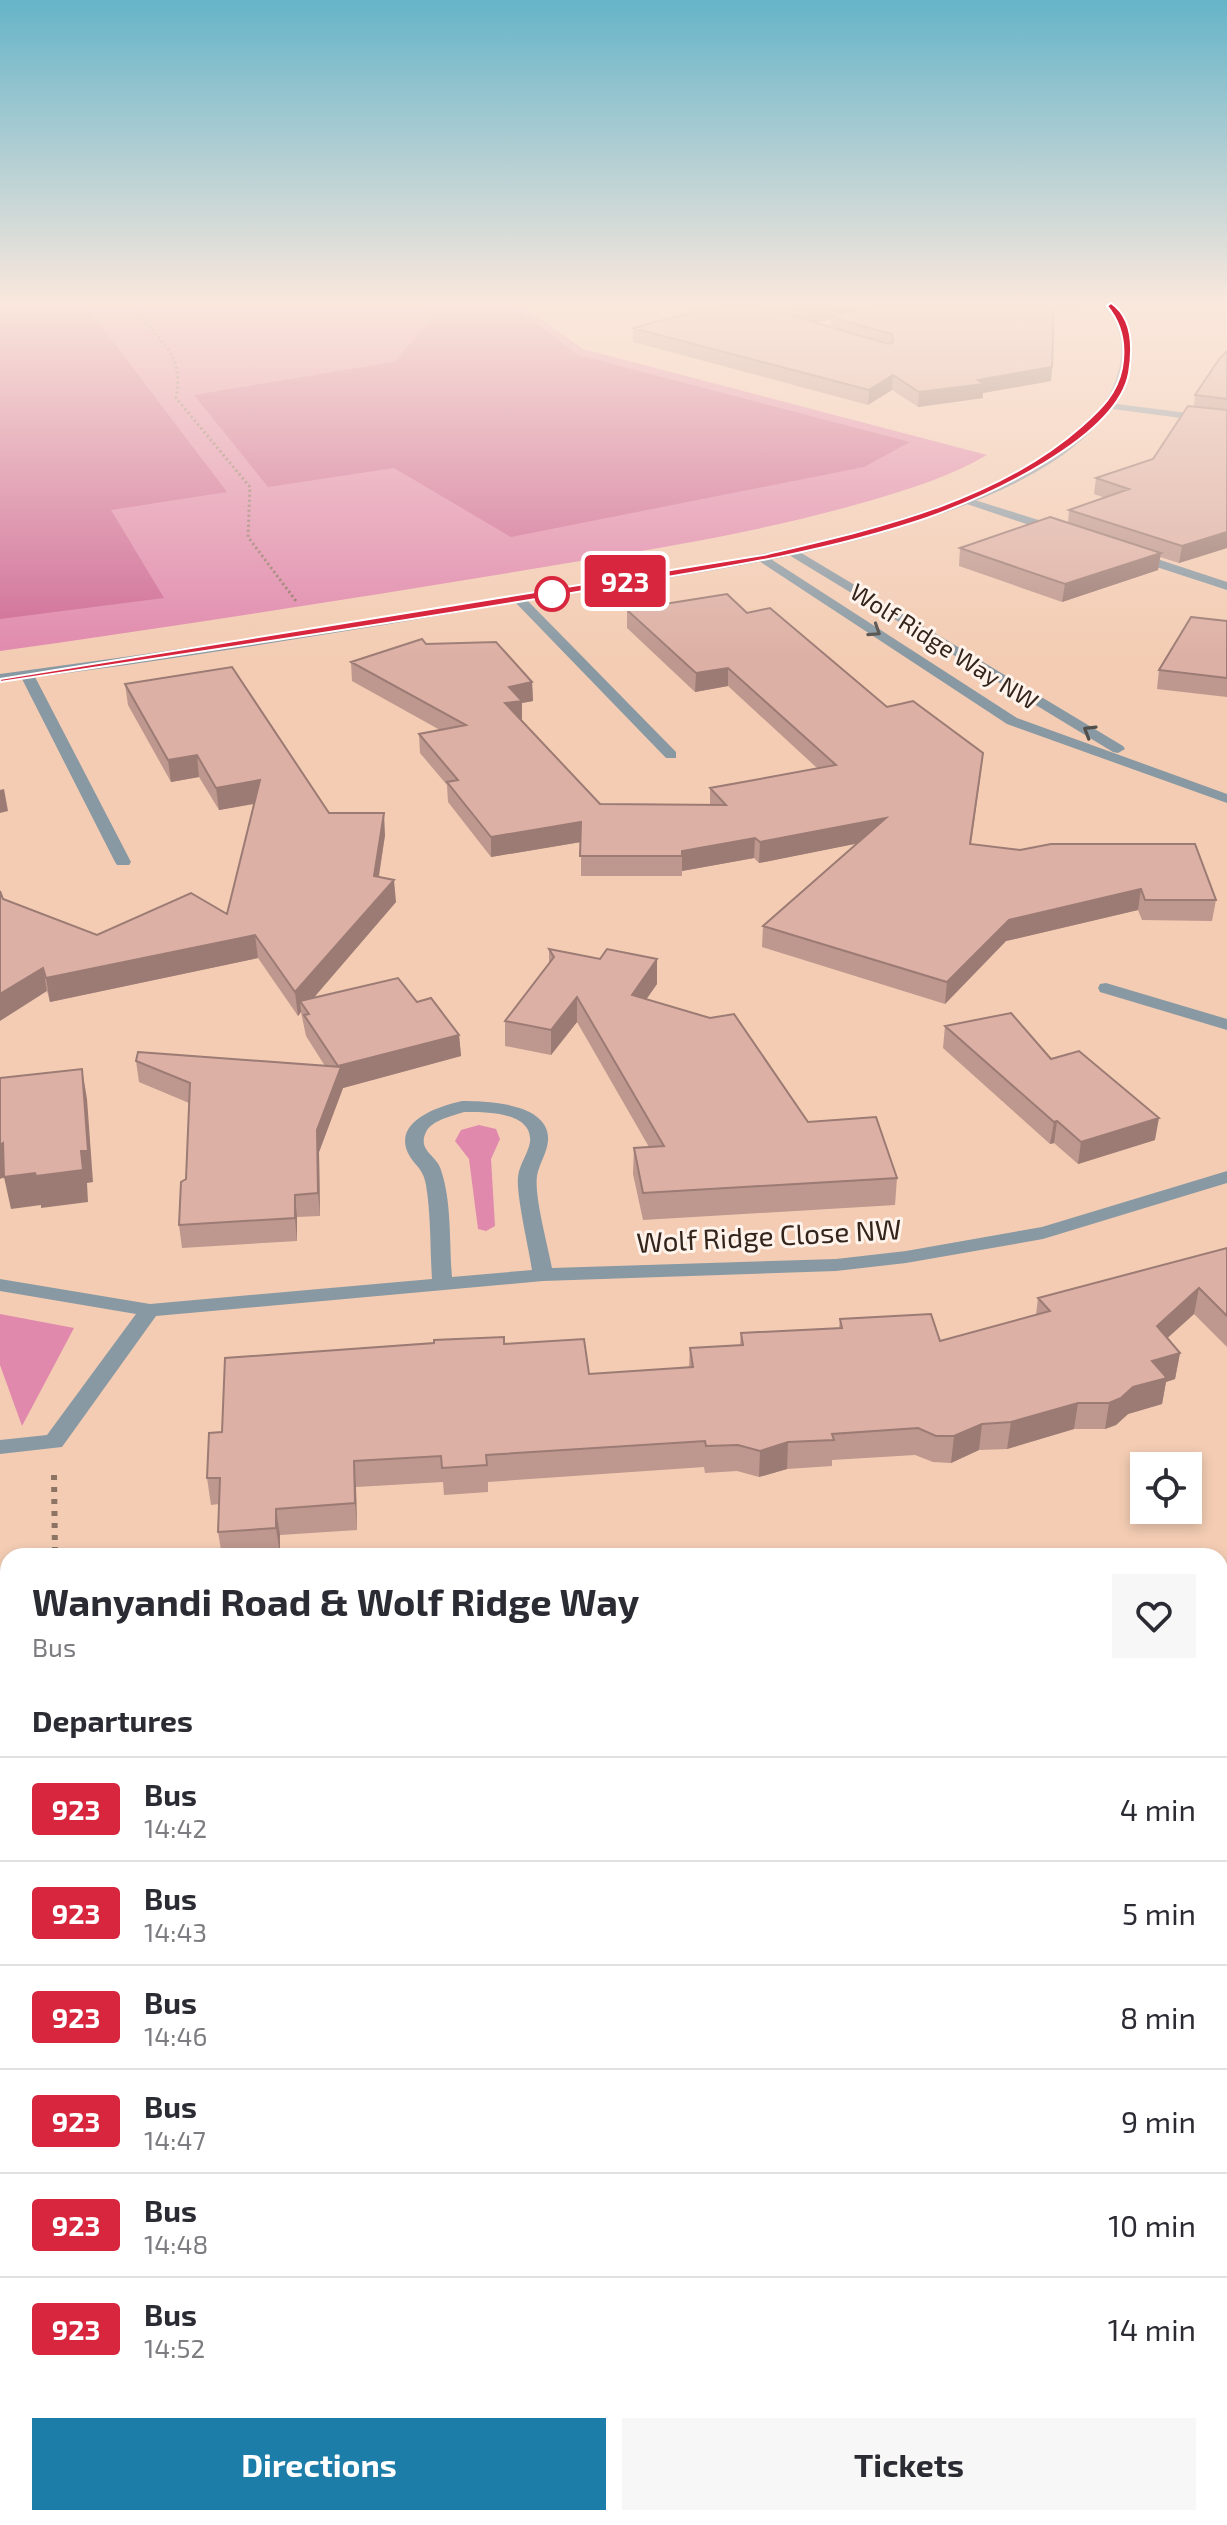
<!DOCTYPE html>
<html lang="en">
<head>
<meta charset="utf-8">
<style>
  :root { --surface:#fff; --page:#f7f7f7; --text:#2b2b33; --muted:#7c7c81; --line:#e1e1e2; --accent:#1d7da9 }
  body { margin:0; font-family:"Exo 2",sans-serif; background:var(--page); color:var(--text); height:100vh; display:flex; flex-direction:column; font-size:30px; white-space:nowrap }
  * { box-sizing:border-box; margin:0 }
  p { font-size:26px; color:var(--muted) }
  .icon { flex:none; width:44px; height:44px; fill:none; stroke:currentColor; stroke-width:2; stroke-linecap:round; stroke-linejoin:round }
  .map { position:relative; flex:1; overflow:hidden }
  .drawer { position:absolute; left:0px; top:1548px; width:1228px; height:978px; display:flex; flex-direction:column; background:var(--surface); border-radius:24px 24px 0 0; box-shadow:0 4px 12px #0003 }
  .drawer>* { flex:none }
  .badge { padding:0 16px; border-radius:6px; font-size:28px; line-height:52px }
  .fabs { position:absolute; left:1130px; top:1452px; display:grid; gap:16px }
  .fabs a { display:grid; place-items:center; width:72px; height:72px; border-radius:0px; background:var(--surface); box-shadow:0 4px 12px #0003; font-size:40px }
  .map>.badge { position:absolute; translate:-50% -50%; box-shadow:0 0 0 4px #fff }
  h2 { padding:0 32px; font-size:30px; line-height:72px }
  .round { display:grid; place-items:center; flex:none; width:84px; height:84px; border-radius:0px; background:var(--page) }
  .summary { display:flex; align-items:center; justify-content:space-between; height:136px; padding:0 32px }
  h1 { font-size:38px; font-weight:700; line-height:60px }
  .action { display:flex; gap:16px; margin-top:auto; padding:16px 32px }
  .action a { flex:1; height:92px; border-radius:0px; background:var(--accent); color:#fff; font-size:32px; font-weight:700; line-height:92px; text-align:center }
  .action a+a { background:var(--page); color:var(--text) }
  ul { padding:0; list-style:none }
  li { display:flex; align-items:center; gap:24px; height:104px; padding:0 32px; border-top:2px solid var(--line) }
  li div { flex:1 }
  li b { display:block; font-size:30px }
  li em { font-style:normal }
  li .badge { min-width:88px; font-weight:700; text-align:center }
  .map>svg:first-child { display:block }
</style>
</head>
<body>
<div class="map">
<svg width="1227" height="2525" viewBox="0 0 1227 2525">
  <rect width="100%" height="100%" fill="#f3ccb3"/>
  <path fill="#e089ad" d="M0 306H523L583 349 987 455C952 476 909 489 869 501 772 529 674 546 574 562 383 594 192 624 0 651Z
    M479 1125 496 1129 500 1139 491 1159 495 1226 486 1231 478 1229 469 1159 455 1141 461 1130Z
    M0 1314 74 1328 22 1426 0 1365Z"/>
  <path fill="#ce6995" d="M0 306H86L227 492 111 510 164 598 0 619Z
    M422 306H513L578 355 910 442 864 467 511 537 394 468 268 487 194 395 394 362 435 315Z"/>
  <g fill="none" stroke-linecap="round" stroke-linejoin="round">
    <path stroke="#8d7363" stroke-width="3" stroke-dasharray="2 3" stroke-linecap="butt" d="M133 306C156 342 185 349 176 398L250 487 248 537 296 601"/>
    <path stroke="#8d7363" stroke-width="6" stroke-dasharray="5 7" stroke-linecap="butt" d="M54 1475 55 1556"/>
    <path fill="#8899a3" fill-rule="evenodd" d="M1109 403 1227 418V424L1105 408 1104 406Z
      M965 497 1064 528 1066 531 1056 534 961 502 959 500Z
      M793 548 1123 746 1125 749 1118 753 1113 752 789 555V549Z
      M1133 551 1227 582V590L1129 558V552Z
      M763 554 1017 718 1227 794V803L1007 724 759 561 757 558Z
      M515 596H523L676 752V758H666L515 602Z
      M27 671 34 675 131 862 129 865H117L115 862 20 675Z
      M1106 983 1227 1019V1030L1100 992 1098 988 1100 984Z
      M462 1101C487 1101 551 1103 548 1141 547 1153 539 1164 537 1176 534 1196 548 1246 552 1268L836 1259 906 1251 1042 1227 1227 1171V1183L1043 1239 906 1263 836 1271 543 1281 156 1316 62 1447 0 1454V1440L47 1435 136 1314 0 1291V1279L150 1304 432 1279C430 1248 431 1215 426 1185 423 1167 415 1167 408 1153 393 1121 439 1106 462 1101ZM464 1112C484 1112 533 1111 530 1142 528 1154 519 1165 518 1177 516 1195 529 1249 532 1270L452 1277C449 1242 452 1203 441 1170 437 1155 417 1151 426 1132 432 1120 452 1116 464 1112Z
      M1227 1872V1894L1220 1895V1873Z"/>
    <path fill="#8899a3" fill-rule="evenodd" d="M1107 306H1116C1133 326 1137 352 1127 377 1101 447 1020 484 955 509 829 557 694 573 562 595 375 627 188 658 0 682V674C161 653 321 628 481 602 623 578 1059 529 1115 382 1126 353 1122 331 1107 306Z"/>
  </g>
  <path fill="#be978e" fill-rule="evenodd" d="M677 306H1077V309H1054L1052 367 1051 381 983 393V398L918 407 892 390 868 405 633 342V328L709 308ZM831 319V327L816 323Z
    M1227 351V548L1179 563 1160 557 1158 570 1062 602 959 566 960 548 1068 523 1069 510 1105 498 1094 494 1096 478 1153 459 1194 407 1195 395Z
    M627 610 747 613 981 772 971 844 1216 900 1212 921 1142 920 1138 910 1006 941 945 1004 762 947 763 926 858 843 759 863 754 858 682 871V876H581V842L491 857 448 802 447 785 420 753 419 734 440 730 352 681 351 662 426 644 532 682 533 701 522 703V719L520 720 600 804 710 805V788L817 768 728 686 695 692 627 628Z
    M1227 621V697L1157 689 1159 670Z
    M125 684 329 813 385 835 379 877 396 902 313 998 417 1002 459 1035 461 1056 343 1088 319 1152 320 1216 297 1217V1241L182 1248 179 1225 186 1179 189 1103 139 1082 136 1061 325 1066 306 1036 301 1012 298 1016 258 958 50 1002 47 991 3 899 97 935 227 914 255 804 219 810 199 777 171 782 128 705Z
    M549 949 657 984 646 999 808 1122 897 1178 895 1205 643 1220 633 1174 634 1148 649 1147 577 1022 551 1055 505 1046V1021L549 963Z
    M945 1026 1051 1059 1155 1140 1078 1164 1054 1143 1050 1144 943 1048Z
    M1227 1248V1347L1194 1314 1167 1338 1180 1353 1175 1379 1166 1382 1162 1404 1128 1414 1116 1425 1105 1429H1074L1007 1449 979 1450 951 1463 933 1462 915 1455 832 1460V1466L787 1469 759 1477 737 1471 705 1473 704 1467 488 1482V1492L444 1495 443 1482 356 1487 357 1530 280 1535V1555L222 1556 218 1532 219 1504 211 1505 207 1478 222 1432 504 1344 589 1374 689 1367 690 1348 740 1345 741 1333 839 1328 840 1319 940 1341 1036 1315 1038 1298Z
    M1227 1575V1630L1220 1621V1577Z
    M1220 1690 1227 1708V1773L1220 1774Z
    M1227 2058V2252L1220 2253V2059Z
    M8 2203V2399L0 2400V2204Z"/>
  <path fill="#9b7b74" d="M829 306H877L831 317V319L809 325 810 311Z
    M1052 367 1051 381 983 393V398L918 407 919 392 978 380Z
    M893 375 892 390 868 405 869 390Z
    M1227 532V548L1179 563 1182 546Z
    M1161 553 1158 570 1062 602 1065 584Z
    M728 668V686L695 692 696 673Z
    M532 682 533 701 522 703V719L506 722 505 703 509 687Z
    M197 755 199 777 171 782 168 760Z
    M260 780 263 802 219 810 216 788Z
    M4 789 8 811 0 813V790Z
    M384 813 385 835 375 899 374 876Z
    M886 818 885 838 759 863 760 842Z
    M581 822V842L491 857V837Z
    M755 838 754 858 682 871V851Z
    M394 880 396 902 305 1008 300 1001 301 1012 298 1016 295 992Z
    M1141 889 1138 910 1006 941 945 1004 947 982 1009 920Z
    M255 935 258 958 50 1002 46 978Z
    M657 959V984L632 1020V995Z
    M43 968 47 991 0 1021V994Z
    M577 997V1022L551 1055V1030Z
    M459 1035 461 1056 343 1088 319 1152 320 1216 318 1193 317 1130 338 1066Z
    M82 1069 87 1099 93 1182 87 1183 88 1202 41 1208V1205L11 1209 4 1177 81 1151Z
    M1159 1118 1155 1140 1078 1164 1081 1142Z
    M1057 1121 1054 1143 1050 1144 1054 1122Z
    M3 1143 9 1175 0 1179V1145Z
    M295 1195 297 1217V1241L295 1218Z
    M1199 1288 1194 1314 1152 1352 1157 1326Z
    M1180 1353 1175 1379 1166 1382 1162 1404 1128 1414 1116 1425 1105 1429 1109 1403 1152 1361Z
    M1078 1403 1074 1429 1007 1449 1011 1422Z
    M982 1424 979 1450 951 1463 954 1436Z
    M788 1442 787 1469 759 1477 760 1451Z
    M354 1461 356 1487 357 1530 355 1503Z
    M276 1509 280 1535V1555L276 1528Z"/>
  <path fill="#ddb0a5" stroke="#9b7b74" stroke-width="2" d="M717 306H758L888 344 893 342 892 334 831 317 868 306H1054L1052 367 978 380 984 384 919 392 893 375 869 390 633 328Z
    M792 306H829L810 311Z
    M1227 351V399L1195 395 1220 358Z
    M1188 406 1227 410V532L1182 546 1069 510 1129 489 1096 478 1153 459Z
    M1050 517 1161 553 1065 584 960 548Z
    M727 594 747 613 770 608 887 707 913 701 983 753 970 844 1020 850 1051 844H1195L1216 900H1145L1141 889 1009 920 947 982 763 926 886 818 760 842 755 838 682 851V856H580L581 822 491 837 447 782 458 780 419 734 466 725 351 662 422 639 426 644 496 642 532 682 509 687 522 701 505 703 600 804 726 805 710 788 836 765 728 668 696 673 627 610Z
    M1191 617 1227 621V678L1159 670Z
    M232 667 329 813H384L374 876 394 880 295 992 255 935 46 978 43 968 0 994V891L3 899 97 935 191 893 227 914 260 780 216 788 197 755 168 760 125 684Z
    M549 949 600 959 607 949 657 959 632 995 710 1018 734 1014 808 1122 876 1117 897 1178 643 1193 634 1148 664 1146 577 997 551 1030 505 1021 554 957Z
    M398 978 417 1002 431 998 459 1035 338 1066 304 1015 309 1014 300 1001Z
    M1011 1013 1051 1059 1079 1051 1159 1118 1081 1142 1057 1121 1054 1122 945 1026Z
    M138 1052 341 1067 317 1130 318 1193 295 1195V1218L179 1225 181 1182 186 1179 190 1083 136 1061Z
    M82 1069 88 1151H81L83 1170 36 1176 35 1173 4 1177 3 1143 0 1145V1078Z
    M1227 1248V1316L1199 1288 1157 1326 1180 1353 1152 1361 1167 1378 1133 1387 1121 1398 1109 1403H1078L1011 1422 982 1424 954 1436H936L918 1428 832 1434 834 1440 788 1442 760 1451 738 1445 706 1446 705 1441 486 1455 487 1465 442 1468 441 1456 354 1461 355 1503 276 1509V1528L218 1532 220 1478H207L209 1433 222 1432 225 1358 434 1343V1340L504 1337V1344L584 1339 589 1374 693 1367 690 1348 743 1345 741 1333 842 1328 840 1319 931 1314 940 1341 1050 1311 1038 1298Z
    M1227 1575V1586L1220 1577Z
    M1220 1690 1227 1708V1745L1220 1746Z
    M1227 2058V2223L1220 2224V2059Z
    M8 2203V2366H0V2204Z
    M586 2518H676V2525H586Z"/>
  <defs><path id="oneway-chevron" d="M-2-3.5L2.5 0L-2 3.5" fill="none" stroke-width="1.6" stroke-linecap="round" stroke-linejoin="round" transform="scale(2)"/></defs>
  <g stroke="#514e4b">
    <use href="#oneway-chevron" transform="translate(875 631) rotate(33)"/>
    <use href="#oneway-chevron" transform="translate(1089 731) rotate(-149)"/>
  </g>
  <linearGradient id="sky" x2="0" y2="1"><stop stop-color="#66b4c8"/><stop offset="0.46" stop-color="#fae8dd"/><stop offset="1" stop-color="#fae8dd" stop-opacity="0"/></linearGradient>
  <rect width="1227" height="659" fill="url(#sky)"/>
  <path fill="#d7263d" stroke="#fff" stroke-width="2" d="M1111 303C1133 318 1133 349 1129 373 1117 439 985 497 927 518 818 555 702 571 589 590 393 624 196 652 0 682V679L763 555C873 529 995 503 1082 426 1101 409 1117 394 1122 368 1126 345 1122 324 1107 306Z"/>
  <circle fill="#fff" stroke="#d7263d" stroke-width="4" cx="552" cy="594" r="16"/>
  <g text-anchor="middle" stroke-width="6" stroke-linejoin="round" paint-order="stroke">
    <g font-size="24" fill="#33251c" stroke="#fff3eb">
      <text transform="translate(944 647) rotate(32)" y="8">Wolf Ridge Way NW</text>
    </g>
    <g font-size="28" fill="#33251c" stroke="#fff3eb">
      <text transform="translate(769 1236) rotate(-3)" y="10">Wolf Ridge Close NW</text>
    </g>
  </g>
</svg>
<div class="fabs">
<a><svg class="icon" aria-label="locate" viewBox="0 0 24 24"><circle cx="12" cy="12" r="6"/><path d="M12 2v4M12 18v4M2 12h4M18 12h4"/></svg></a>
</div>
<b class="badge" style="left:625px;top:581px;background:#d7263d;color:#fff">923</b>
<section class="drawer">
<div class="summary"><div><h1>Wanyandi Road &amp; Wolf Ridge Way</h1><p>Bus</p></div><a class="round"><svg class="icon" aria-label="heart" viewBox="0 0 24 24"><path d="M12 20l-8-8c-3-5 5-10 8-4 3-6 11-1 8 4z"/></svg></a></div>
<h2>Departures</h2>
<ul>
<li><span class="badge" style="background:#d7263d;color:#fff">923</span><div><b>Bus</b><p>14:42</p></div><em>4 min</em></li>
<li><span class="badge" style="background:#d7263d;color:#fff">923</span><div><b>Bus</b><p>14:43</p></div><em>5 min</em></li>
<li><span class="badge" style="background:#d7263d;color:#fff">923</span><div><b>Bus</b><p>14:46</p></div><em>8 min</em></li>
<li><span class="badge" style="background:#d7263d;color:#fff">923</span><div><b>Bus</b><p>14:47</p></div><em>9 min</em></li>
<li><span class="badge" style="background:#d7263d;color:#fff">923</span><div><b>Bus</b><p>14:48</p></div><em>10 min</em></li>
<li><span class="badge" style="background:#d7263d;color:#fff">923</span><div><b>Bus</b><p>14:52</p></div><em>14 min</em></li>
</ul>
<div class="action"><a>Directions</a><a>Tickets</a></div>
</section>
</div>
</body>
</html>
